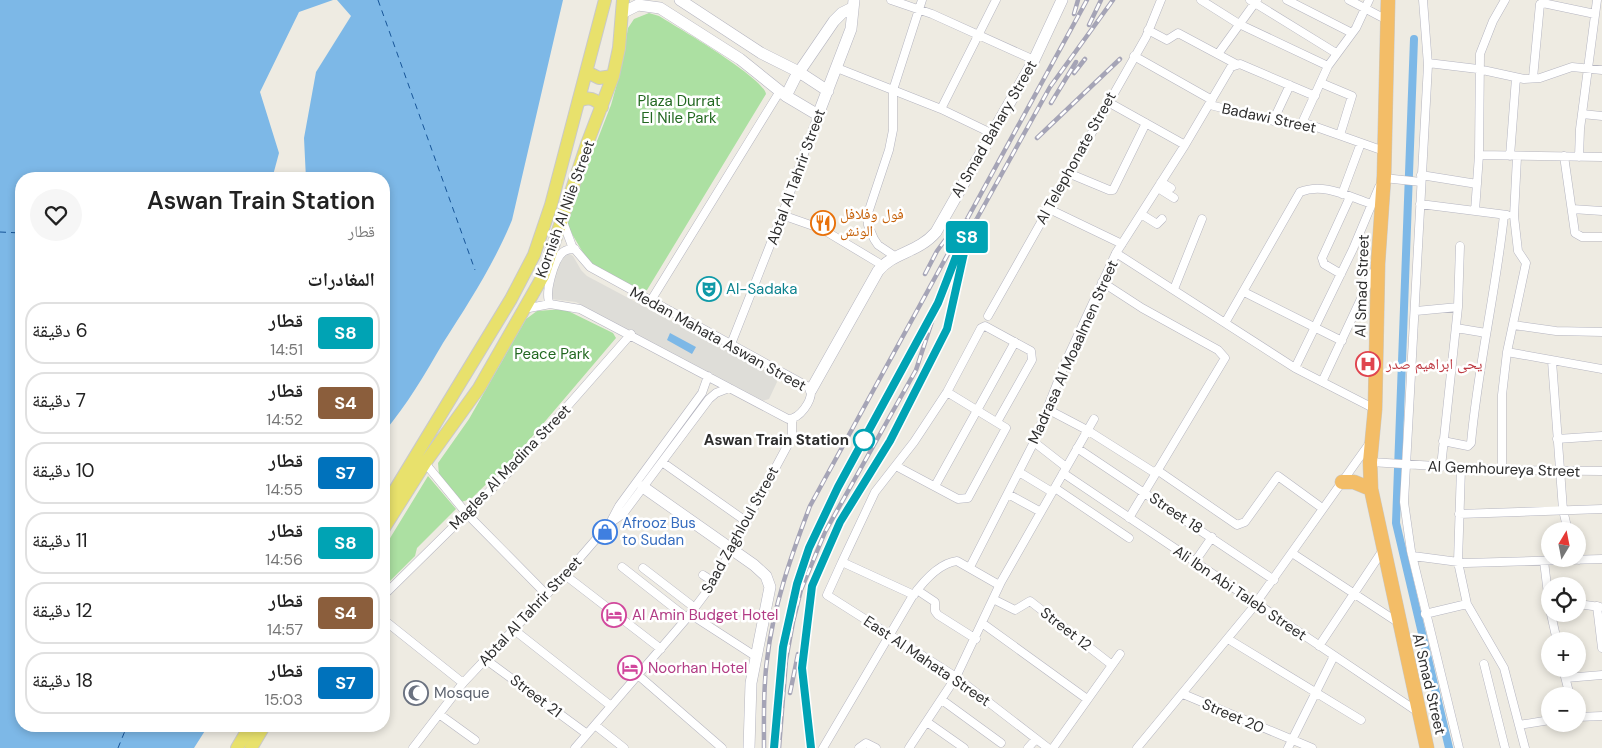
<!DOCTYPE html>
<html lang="ar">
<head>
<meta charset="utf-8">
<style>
  :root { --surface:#fff; --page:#f6f6f6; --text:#222; --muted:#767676; --line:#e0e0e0 }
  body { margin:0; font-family:"DM Sans","Noto Naskh Arabic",sans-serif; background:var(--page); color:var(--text); direction:rtl; height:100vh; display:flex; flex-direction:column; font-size:19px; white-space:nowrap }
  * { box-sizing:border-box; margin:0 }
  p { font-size:16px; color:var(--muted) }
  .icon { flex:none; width:28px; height:28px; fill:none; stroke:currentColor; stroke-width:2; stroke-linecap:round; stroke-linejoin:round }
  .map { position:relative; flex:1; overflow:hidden; direction:ltr }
  .drawer { position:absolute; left:15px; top:172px; width:375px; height:560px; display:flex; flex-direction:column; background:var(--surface); border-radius:20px; box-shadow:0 2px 8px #0003; direction:rtl }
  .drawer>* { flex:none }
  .badge { padding:0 10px; border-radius:4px; font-size:18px; line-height:32px }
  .needle { width:32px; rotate:10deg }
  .tools { position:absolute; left:1541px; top:522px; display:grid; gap:10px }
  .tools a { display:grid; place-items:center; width:45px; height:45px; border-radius:50%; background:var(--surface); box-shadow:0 2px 8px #0003; font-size:25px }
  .map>.badge { position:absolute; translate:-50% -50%; box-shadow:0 0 0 2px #fff }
  h2 { padding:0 15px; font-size:19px; line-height:45px }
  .round { display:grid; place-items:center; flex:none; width:52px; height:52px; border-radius:26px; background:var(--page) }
  .overview { display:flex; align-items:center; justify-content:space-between; height:85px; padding:0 15px }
  h1 { font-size:24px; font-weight:600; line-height:38px }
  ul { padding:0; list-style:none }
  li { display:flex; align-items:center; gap:15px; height:62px; margin:0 10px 8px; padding:0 5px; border:2px solid var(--line); border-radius:20px }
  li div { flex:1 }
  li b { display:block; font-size:19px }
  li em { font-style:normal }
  li .badge { min-width:55px; font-weight:700; text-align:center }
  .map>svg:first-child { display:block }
</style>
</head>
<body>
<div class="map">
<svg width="1602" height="748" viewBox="0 0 1602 748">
  <rect width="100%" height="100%" fill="#eeebe2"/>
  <path fill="#ace0a2" d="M649 13 659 16C677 27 764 78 766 94L647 290 642 293 599 270 588 261 569 229 567 218 611 105 620 73 628 28 634 19Z
    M564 309 613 333 616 338 519 452 471 499 461 502 439 475 438 463 469 419 526 319 537 311Z
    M428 476 456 509 417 548 415 556 384 587V548Z"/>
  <path fill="#deddd8" d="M568 253 573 256 581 270 587 276 775 376 777 382 769 399 762 401 757 400 576 302 551 299 548 290 562 257Z"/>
  <path fill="#7db8e7" d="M0 0H333L299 12 260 92 279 153 272 179H21V726H208L194 748H0Z
    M337 0H563L512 220C494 264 468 304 443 343 425 374 407 405 384 432V179H306L304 138 316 72 351 16Z
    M670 333 696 347 692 354 667 340Z"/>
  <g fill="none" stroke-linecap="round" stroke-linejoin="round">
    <path stroke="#7db8e7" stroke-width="8" d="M1414 39 1396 523 1449 748"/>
    <path stroke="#175598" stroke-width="1" stroke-dasharray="6 5" stroke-linecap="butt" d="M378 0 475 270
      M0 232 21 233
      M118 748 127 726"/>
    <defs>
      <path id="street" d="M891 0 932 14 1034 60
        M1201 0 1239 24 1328 66
        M1250 0 1336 53
        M1287 0 1352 33
        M1349 0 1389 21
        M1423 0 1428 65 1404 502 1411 551 1459 748
        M1148 30 1167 40 1178 33 1236 64
        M1218 54 1257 0
        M1134 56 1212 100
        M1428 63 1478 69 1524 79 1540 78 1572 67 1602 70
        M837 68 941 109 991 133
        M1533 78 1540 4 1543 3 1595 14
        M1321 83 1352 96 1340 135
        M1108 102 1185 145
        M1210 105 1295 126 1305 123 1384 151
        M941 109 996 0
        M1582 114 1602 116
        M1273 121 1290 85
        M1302 123 1328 66 1356 28 1369 0
        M1479 155 1602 157
        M1510 156 1516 78
        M1564 156 1575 233 1582 237H1602
        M1579 157 1580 129 1597 0
        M1068 173 1109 190H1113L1146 123
        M1421 175 1477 184
        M1384 178 1421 182
        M1161 182 1171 188
        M1158 188 1174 198
        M1342 194 1361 143
        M1420 204 1507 215
        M1047 208 1122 244
        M1572 209 1602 211
        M1475 211 1479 155 1480 54 1493 21 1505 0
        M1141 214 1157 224 1162 219
        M782 215 822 229 882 265
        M1116 253 1295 368 1375 409
        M896 257 878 245 874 239 868 225V213L889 150 893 130V90L922 0
        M1341 274 1324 264 1322 258 1350 197
        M1102 282 1142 308 1218 350 1225 358 1129 518
        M1174 289 1202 219
        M1244 292 1342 341
        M650 302 780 91
        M550 304C544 294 554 259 563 252 567 249 570 249 575 249
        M524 309 550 304 580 309 788 419C800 419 812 401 811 390L807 386 590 267 572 246 563 222
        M1416 311 1458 307 1460 246
        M988 316 1146 37 1161 0
        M1225 323 1300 192C1324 182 1349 197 1372 204
        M1513 325 1556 331 1602 332
        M1456 328 1486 333
        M731 344 782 215 818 115
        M1507 352 1602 369
        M1552 361 1563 510 1568 531
        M1295 368 1353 249 1379 187
        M1322 382 1375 269
        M1047 409 1087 430 1155 473
        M1557 439 1602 436
        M1443 441 1468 446 1471 443C1478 366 1496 291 1504 215
        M1034 442 1066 467
        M1077 448 1274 580
        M662 462 747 522
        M1370 462 1502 470 1602 471
        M425 463 467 514 546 594
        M896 466 958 499 968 498 1006 428 947 392
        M1441 467 1458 307
        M1461 468 1458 562 1467 604 1504 668 1525 748
        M1157 470 1237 525 1245 522 1278 476 1322 508
        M1502 470V395L1507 352 1526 263 1518 251 1514 216 1517 157
        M1019 472 1052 492
        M1063 473 1418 712
        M935 486 1015 342
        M1055 488 1129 538
        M1008 494 1041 512
        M1459 514 1602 509
        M610 523 623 514 709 399 716 393 729 388
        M1578 549 1579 560
        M1292 553 1399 623
        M1413 556 1466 563 1602 559
        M1544 561 1550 611
        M842 562 827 595 956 677 1048 748
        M1194 563 1212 537
        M622 567 687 618
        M970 567 1034 442 1066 361 1116 253 1185 145 1231 67 1240 64 1315 96
        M643 568 695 608
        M565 575 661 649
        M703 575 714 582
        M917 590 935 602V611L938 615 976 639
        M384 595 513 468 631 334
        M914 595 842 562 875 492 914 442 947 392 981 328 985 326 1031 351 1032 360 997 422
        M993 599 1015 610 1030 601 1112 665
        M1578 604 1600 607
        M1597 606 1602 648
        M690 614 755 656
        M1425 614 1467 604
        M1551 614 1557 641
        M384 620 463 683
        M982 623 1087 699
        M513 629 611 706
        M1228 639 1361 720
        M1319 646 1383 550
        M485 659 587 734
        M1484 664 1505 748
        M1563 669 1570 696
        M638 675 722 748
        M1566 678 1602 675
        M1183 694 1312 748
        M942 700 1001 743
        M439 714 475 740
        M1578 717 1602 716
        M927 722 964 748
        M595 725 624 748
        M1519 725 1550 720
        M413 748 463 683 565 575 610 523 619 506 702 393 708 376
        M575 748 687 618 714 582 792 437V420
        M823 748 912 597C922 583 939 563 957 561L999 585
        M859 748 866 743 876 748
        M909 748 956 677 1001 582 1094 419
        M1028 748 1036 739
        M1053 748 1120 654
        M1137 748 1251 610 1369 444
        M1288 748 1334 656"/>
      <path id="secondary" d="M680 0 761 53 799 72 828 91
        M622 13 638 5 660 8 740 59 786 96 818 115 851 29 854 0
        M786 96 795 78 834 21 842 13 852 8
        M811 390 878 271C893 252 918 253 936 232L1034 60 1062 0
        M643 487 754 565 766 576 770 587 751 683 749 748"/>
      <path id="primary" d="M587 72 599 78 613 76
        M579 101C589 96 596 99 602 107
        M384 508 511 299 534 255 551 205 605 0
        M384 528 425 463 479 388 543 276 587 144 613 76 619 48 623 0
        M237 748 250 726
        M251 748 264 726"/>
      <path id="highway" d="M1388 0 1384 176 1378 263 1375 409 1370 462 1371 489 1427 748
        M1342 482H1354L1371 489"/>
    </defs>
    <use href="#street" stroke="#b5b5c0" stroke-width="9"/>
    <use href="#secondary" stroke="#b5b5c0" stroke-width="12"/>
    <use href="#primary" stroke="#c9c9c9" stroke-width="14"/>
    <use href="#highway" stroke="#c9c9c9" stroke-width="15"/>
    <use href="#street" stroke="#fff" stroke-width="8"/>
    <use href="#secondary" stroke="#fff" stroke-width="11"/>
    <use href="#primary" stroke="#e8e16c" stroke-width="12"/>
    <use href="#highway" stroke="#f3bd67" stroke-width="14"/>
    <defs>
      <path id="rail" d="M1074 14 1078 0
        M1089 25 1101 0
        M1074 73 1085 59
        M1051 103 1076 62
        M1037 138 1120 59
        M965 240 1050 87 1113 0
        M925 274 937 251 954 228
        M802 567 838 487 929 320
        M790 693 798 654
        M764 748C764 719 763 689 767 660 773 607 791 556 810 506L1087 0
        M779 748 786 660 793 622 801 590 825 532 916 370 938 303 959 249
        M811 748 802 668 812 586 839 522 890 441 947 329 968 235"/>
    </defs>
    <use href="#rail" stroke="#a5a4b6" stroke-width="4.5"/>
    <use href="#rail" stroke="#fff" stroke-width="2.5" stroke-dasharray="8" stroke-linecap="butt"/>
  </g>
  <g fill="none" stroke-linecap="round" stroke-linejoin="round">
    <defs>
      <path id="line" d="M774 748 783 647 797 584 809 548 838 487 938 303 959 249 968 235 947 329 890 441 840 522 812 586 802 668 811 748"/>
    </defs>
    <use href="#line" stroke="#fff" stroke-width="11"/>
    <use href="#line" stroke="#00a3b4" stroke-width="8"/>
  </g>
  <defs>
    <symbol id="restaurant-ring" viewBox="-11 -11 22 22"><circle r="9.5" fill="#fff" stroke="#e8710a" stroke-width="1.5"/><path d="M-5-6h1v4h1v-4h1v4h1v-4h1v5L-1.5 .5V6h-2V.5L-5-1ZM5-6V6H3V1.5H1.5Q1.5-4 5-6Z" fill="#e8710a"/></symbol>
    <symbol id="theatre-ring" viewBox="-11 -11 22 22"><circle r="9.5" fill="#fff" stroke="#0f9aa8" stroke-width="1.5"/><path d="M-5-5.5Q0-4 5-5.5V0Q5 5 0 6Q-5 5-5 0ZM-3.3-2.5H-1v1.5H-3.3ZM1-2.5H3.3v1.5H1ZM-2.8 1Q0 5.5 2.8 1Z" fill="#0f9aa8"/></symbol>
    <symbol id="hospital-ring" viewBox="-11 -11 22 22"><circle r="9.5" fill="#fff" stroke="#e0444e" stroke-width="1.5"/><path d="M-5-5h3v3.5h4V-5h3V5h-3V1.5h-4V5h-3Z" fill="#e0444e"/></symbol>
    <symbol id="shop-ring" viewBox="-11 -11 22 22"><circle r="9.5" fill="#fff" stroke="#3f7fe0" stroke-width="1.5"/><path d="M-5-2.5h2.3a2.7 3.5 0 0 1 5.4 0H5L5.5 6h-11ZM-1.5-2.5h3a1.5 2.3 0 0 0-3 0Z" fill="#3f7fe0"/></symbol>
    <symbol id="hotel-ring" viewBox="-11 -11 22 22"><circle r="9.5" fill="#fff" stroke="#d1479c" stroke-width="1.5"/><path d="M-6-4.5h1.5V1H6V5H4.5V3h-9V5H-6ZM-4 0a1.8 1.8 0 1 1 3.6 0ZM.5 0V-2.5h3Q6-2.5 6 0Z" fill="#d1479c"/></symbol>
    <symbol id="mosque-ring" viewBox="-11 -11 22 22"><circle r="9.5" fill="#fff" stroke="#6b7280" stroke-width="1.5"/><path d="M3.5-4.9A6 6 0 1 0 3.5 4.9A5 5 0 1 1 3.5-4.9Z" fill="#6b7280"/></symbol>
  </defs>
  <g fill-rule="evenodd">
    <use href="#restaurant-ring" x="809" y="209" width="28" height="28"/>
    <use href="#theatre-ring" x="695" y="275" width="28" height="28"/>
    <use href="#hospital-ring" x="1354" y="350" width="28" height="28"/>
    <use href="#shop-ring" x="591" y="518" width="28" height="28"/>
    <use href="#hotel-ring" x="600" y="601" width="28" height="28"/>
    <use href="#hotel-ring" x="616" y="654" width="28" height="28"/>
    <use href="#mosque-ring" x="402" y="679" width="28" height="28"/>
  </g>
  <circle fill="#fff" stroke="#00a3b4" stroke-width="2.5" cx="864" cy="440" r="10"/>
  <g text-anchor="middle" stroke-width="5" stroke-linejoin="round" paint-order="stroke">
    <g font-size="15" fill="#236821" stroke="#fff">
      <text x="679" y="106">Plaza Durrat<tspan x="679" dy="17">El Nile Park</tspan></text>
      <text x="552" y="359">Peace Park</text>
    </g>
    <g font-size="15" fill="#2e2e2e" stroke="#fff">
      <text transform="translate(1269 118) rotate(12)" y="5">Badawi Street</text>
      <text transform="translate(994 129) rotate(-60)" y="5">Al Smad Bahary Street</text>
      <text transform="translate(1076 158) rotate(-61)" y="5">Al Telephonate Street</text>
      <text transform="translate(796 177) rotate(-70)" y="5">Abtal Al Tahrir Street</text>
      <text transform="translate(565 209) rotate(-70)" y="5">Kornish Al Nile Street</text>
      <text transform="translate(1362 286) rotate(-88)" y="5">Al Smad Street</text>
      <text transform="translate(718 339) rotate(29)" y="5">Medan Mahata Aswan Street</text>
      <text transform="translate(1073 352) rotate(-66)" y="5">Madrasa Al Moaalmen Street</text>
      <text transform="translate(510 467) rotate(-46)" y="5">Magles Al Madina Street</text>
      <text transform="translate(1504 469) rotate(2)" y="5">Al Gemhoureya Street</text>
      <text transform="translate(1176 513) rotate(34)" y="5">Street 18</text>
      <text transform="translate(740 530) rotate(-61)" y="5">Saad Zaghloul Street</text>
      <text transform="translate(1240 593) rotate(34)" y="5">Ali Ibn Abi Taleb Street</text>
      <text transform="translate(530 611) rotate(-47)" y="5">Abtal Al Tahrir Street</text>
      <text transform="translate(1066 629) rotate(38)" y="5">Street 12</text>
      <text transform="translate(927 661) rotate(34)" y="5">East Al Mahata Street</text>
      <text transform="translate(1429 684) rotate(77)" y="5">Al Smad Street</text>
      <text transform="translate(536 696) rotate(37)" y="5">Street 21</text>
      <text transform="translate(1233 716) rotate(23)" y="5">Street 20</text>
    </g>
    <g font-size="15" fill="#c56008" stroke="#fff" text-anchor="start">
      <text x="840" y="219">فول وفلافل<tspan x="840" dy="17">الونش</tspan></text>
    </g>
    <g font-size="15" fill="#0d838f" stroke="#fff" text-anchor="start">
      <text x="726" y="294">Al-Sadaka</text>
    </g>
    <g font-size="15" fill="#be3a42" stroke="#fff" text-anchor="start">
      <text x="1386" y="369">يحى ابراهيم صدر</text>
    </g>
    <g font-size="15" font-weight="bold" fill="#2e2e2e" stroke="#fff" text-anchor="end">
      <text x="849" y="445">Aswan Train Station</text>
    </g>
    <g font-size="15" fill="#366cbe" stroke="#fff" text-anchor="start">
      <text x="622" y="528">Afrooz Bus<tspan x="622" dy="17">to Sudan</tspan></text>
    </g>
    <g font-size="15" fill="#b23c85" stroke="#fff" text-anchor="start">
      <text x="632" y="620">Al Amin Budget Hotel</text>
      <text x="648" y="673">Noorhan Hotel</text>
    </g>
    <g font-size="15" fill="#5b616d" stroke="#fff" text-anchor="start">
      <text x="434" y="698">Mosque</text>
    </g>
  </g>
</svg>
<div class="tools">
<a><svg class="needle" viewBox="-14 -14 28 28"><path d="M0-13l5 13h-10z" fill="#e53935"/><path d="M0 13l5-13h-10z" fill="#767676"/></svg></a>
<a><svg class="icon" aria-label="locate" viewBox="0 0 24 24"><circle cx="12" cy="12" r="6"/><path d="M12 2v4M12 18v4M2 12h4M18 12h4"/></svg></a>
<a>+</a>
<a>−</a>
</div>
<b class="badge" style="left:967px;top:237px;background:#00a3b4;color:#fff">S8</b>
<section class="drawer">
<div class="overview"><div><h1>Aswan Train Station</h1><p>قطار</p></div><a class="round"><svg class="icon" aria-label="heart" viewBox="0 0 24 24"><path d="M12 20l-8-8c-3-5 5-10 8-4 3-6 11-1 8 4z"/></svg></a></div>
<h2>المغادرات</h2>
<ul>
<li><span class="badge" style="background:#00a3b4;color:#fff">S8</span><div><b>قطار</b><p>14:51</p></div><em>6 دقيقة</em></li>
<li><span class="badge" style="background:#8b5e3c;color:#fff">S4</span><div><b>قطار</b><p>14:52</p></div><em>7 دقيقة</em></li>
<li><span class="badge" style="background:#0072bc;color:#fff">S7</span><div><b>قطار</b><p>14:55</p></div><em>10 دقيقة</em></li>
<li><span class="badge" style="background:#00a3b4;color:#fff">S8</span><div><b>قطار</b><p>14:56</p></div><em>11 دقيقة</em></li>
<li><span class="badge" style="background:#8b5e3c;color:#fff">S4</span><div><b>قطار</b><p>14:57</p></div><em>12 دقيقة</em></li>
<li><span class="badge" style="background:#0072bc;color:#fff">S7</span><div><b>قطار</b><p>15:03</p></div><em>18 دقيقة</em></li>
</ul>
</section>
</div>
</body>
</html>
